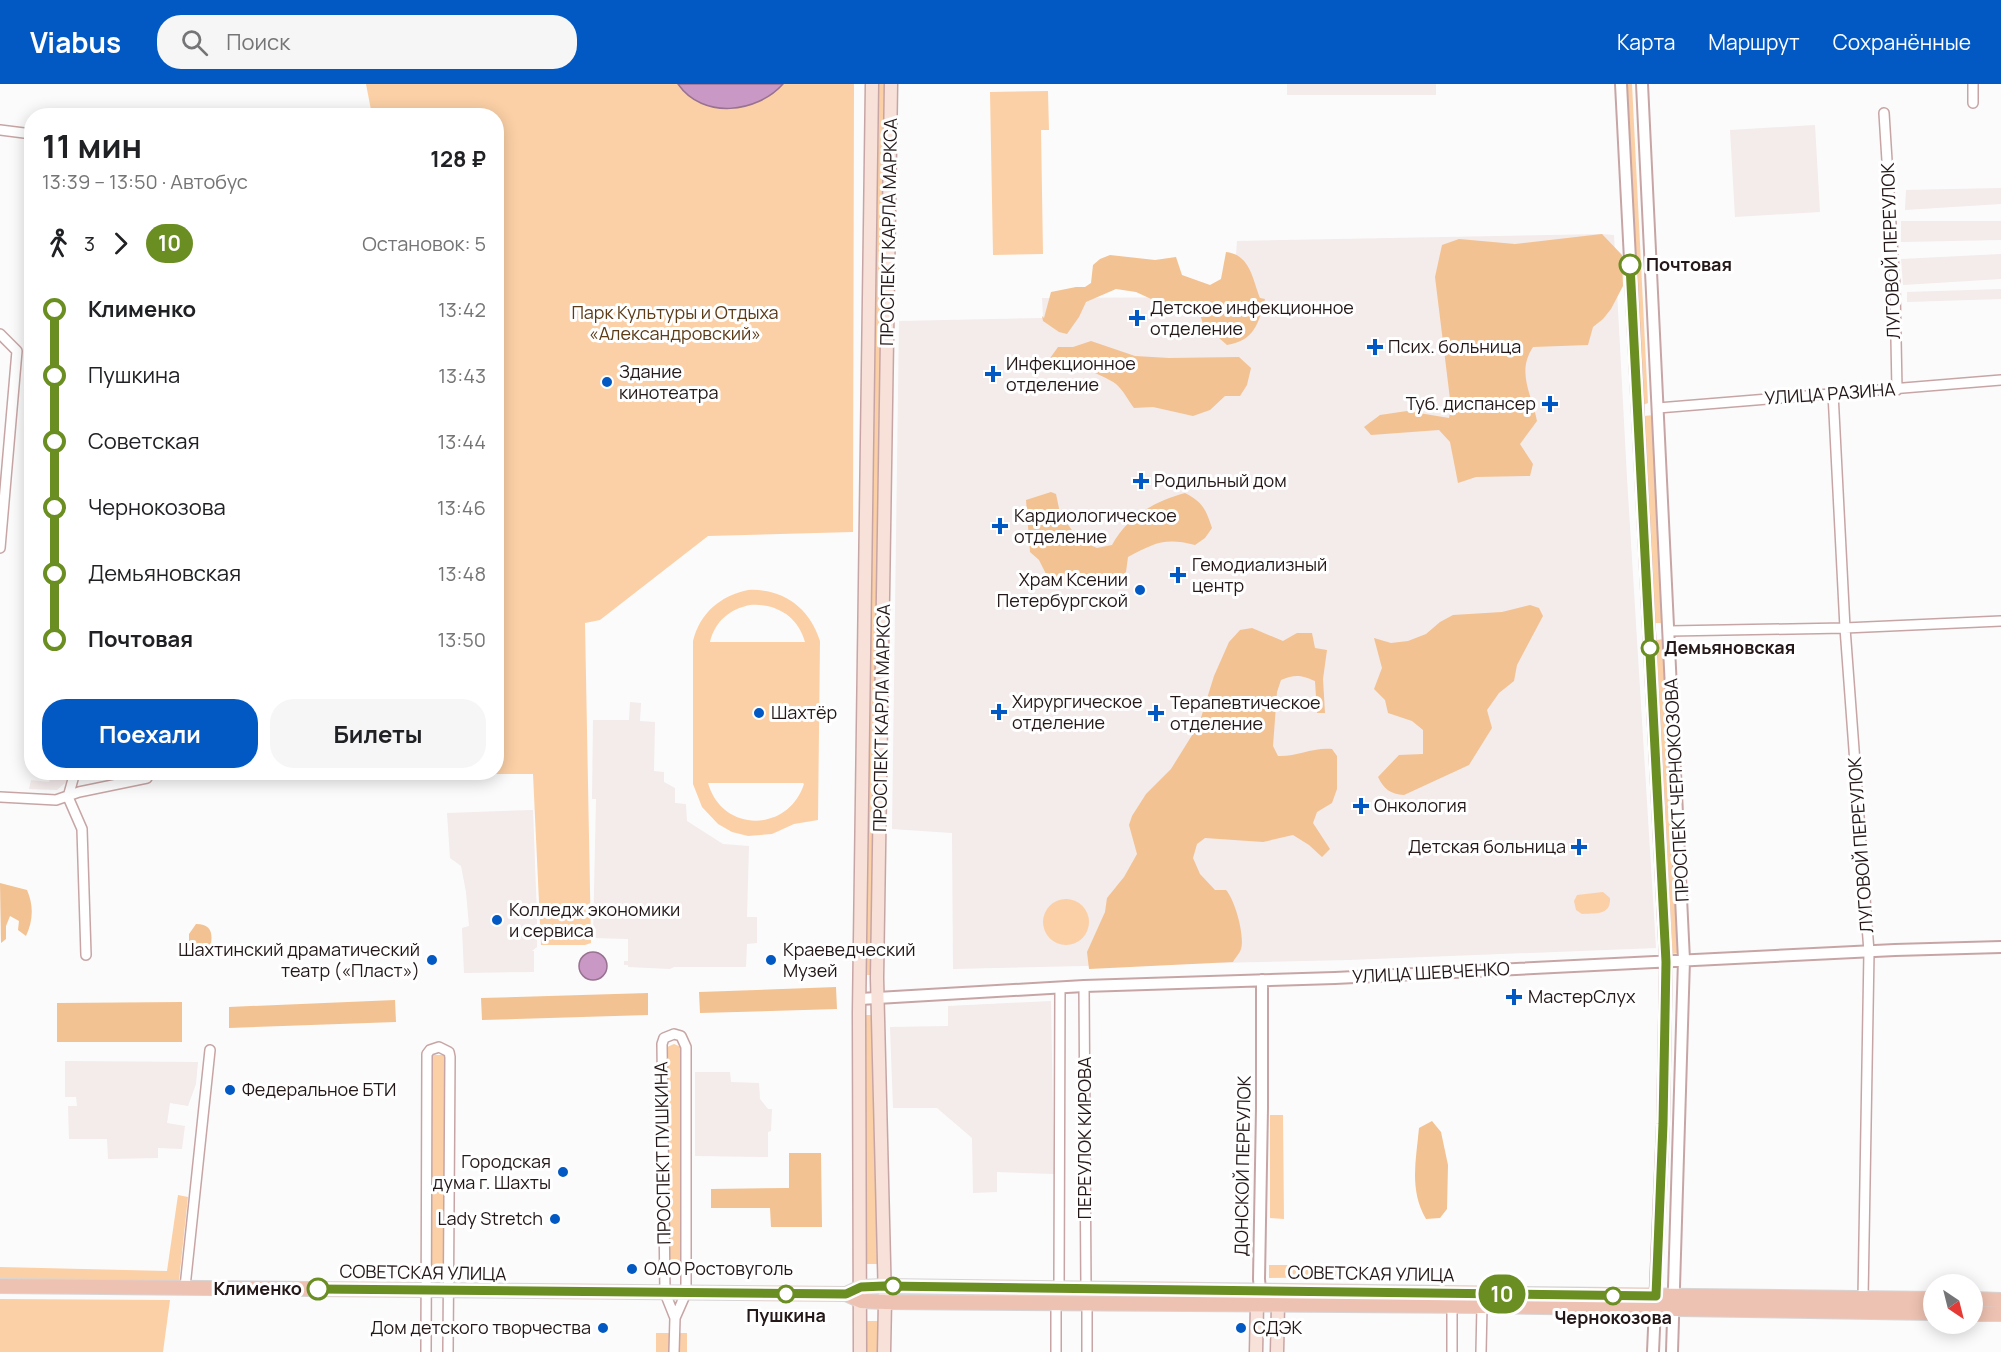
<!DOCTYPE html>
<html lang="ru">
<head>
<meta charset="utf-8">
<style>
  :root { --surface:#fff; --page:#f6f6f6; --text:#202124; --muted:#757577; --accent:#0259c3 }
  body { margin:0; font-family:Manrope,sans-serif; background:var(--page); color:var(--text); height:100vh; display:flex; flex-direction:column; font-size:22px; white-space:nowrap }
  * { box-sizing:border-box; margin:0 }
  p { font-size:20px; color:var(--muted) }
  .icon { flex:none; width:33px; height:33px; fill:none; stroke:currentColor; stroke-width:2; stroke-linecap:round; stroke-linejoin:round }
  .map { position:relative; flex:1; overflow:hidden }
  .details { position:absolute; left:24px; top:24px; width:480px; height:672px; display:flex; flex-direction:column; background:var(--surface); border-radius:24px; box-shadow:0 3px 15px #0003 }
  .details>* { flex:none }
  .badge { padding:0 12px; border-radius:20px; font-size:21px; line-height:39px }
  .needle { width:39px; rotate:145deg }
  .buttons { position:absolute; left:1923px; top:1190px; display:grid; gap:12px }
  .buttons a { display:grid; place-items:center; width:60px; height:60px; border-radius:50%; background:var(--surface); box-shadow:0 3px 15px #0003; font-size:30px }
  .map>.badge { position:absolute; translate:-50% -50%; box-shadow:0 0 0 3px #fff }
  .legs { display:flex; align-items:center; gap:9px; height:66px; padding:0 18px; font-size:20px }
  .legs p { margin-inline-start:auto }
  .head { display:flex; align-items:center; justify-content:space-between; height:102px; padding:0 18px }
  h1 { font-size:33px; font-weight:700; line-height:45px }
  .action { display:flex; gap:12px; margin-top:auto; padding:12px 18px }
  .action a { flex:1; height:69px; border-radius:24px; background:var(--accent); color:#fff; font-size:24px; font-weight:700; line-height:69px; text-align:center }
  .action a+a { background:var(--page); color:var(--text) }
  ul { padding:0 18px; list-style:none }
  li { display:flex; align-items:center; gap:21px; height:66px; font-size:22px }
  li i { display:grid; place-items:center; width:9px; height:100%; margin:0 8px; background:currentColor }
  li i::after { content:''; width:15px; height:15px; margin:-8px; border:4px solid; border-radius:50%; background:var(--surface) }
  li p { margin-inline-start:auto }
  li:first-child i { background:linear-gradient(#0000 50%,currentColor 0) }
  li:last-child i { background:linear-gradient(currentColor 50%,#0000 0) }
  header { display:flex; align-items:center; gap:36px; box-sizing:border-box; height:84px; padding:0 30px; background:var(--accent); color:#fff }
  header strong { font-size:28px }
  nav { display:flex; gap:33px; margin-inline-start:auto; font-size:21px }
  .search { width:420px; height:54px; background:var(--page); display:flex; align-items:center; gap:15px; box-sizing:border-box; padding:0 21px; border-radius:24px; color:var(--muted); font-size:22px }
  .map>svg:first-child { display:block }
</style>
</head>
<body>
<header>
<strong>Viabus</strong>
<div class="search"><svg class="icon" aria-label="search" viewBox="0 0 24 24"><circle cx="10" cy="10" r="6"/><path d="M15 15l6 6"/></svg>Поиск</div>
<nav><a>Карта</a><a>Маршрут</a><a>Сохранённые</a></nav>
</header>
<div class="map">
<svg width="2001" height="1268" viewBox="0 0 2001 1268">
  <rect width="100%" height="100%" fill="#fbfbfb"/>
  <path fill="#f4ebeb" d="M1287 0H1436V11H1287Z
    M1815 41 1820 128 1735 133 1730 46Z
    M2001 104V120L1905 126 1906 106Z
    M1901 137H2001V156L1901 158Z
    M1602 150 1614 151 1627 394 1656 864 1348 876 953 885 952 749 892 745 899 237 1043 234 1042 214 1233 213 1237 157Z
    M2001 170V195L1903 201 1901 175Z
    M2001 205V215L1907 218V208Z
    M630 618 641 619 640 637 655 638 654 687 664 688V698L675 704V719L686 720 687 737 723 760 749 762 747 833H757V859L747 860 746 883H674L670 885 628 883V881H624V877H628V855L593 854 596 715H592L593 636H629Z
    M52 689H69L66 698 57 706 29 705 31 696 49 698Z
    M533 726 537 832V863L532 867H534V888L464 889 462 844 469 842 466 808 461 782 450 774 447 729Z
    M1051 917 1054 1090 997 1088V1108L973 1109 972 1054 937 1024H893L890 943 948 942V922Z
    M65 977 198 978 196 1000 188 1022 170 1019 167 1039 185 1042 182 1065 158 1064V1074L108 1075 107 1055H69L68 1022H77L76 1013H65Z
    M695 988H730L731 998 759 999 760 1015 768 1025H772L771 1047 768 1048V1073L695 1072Z"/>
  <path fill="#fbd0a6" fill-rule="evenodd" d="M366 0H854L853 448 708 452 600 536 585 539 591 859 585 861H541L533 690 201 691 198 689 496 688V32L372 31Z
    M879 0H885L872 891H866Z
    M1626 0H1632L1648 319 1643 321Z
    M1048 7 1049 46H1041L1043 170 993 171 990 8Z
    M1655 331 1663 539H1651L1643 332Z
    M748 506C783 504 810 524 820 557L818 736 794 740 772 750 748 752 732 748 718 740 702 723 693 700V557C700 529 720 512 748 506ZM750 521C776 519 798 532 805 558H710C715 537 730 525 750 521ZM708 699H803L804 700C788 749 722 749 708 699Z
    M1664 555 1681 869 1671 870 1656 556Z
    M1603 808 1610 814C1611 832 1595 829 1582 830L1576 826 1574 817 1577 811Z
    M1043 838a23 23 0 1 1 46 0a23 23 0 1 1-46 0Z
    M863 931H874L877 1180H866Z
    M674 960 681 963 685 1181 666 1182 665 964Z
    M432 971H445L444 1181H431Z
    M1283 1031 1284 1135 1270 1134V1031Z
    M178 1111 188 1113 179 1197 0 1195V1183L167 1187Z
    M1269 1181H1348V1193L1269 1194Z
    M0 1215 170 1216 163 1268H0Z
    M866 1237H879L878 1268H865Z
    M656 1249H687V1268H656Z"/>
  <path fill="#f2c292" d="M1602 150 1622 171 1623 202 1611 225 1603 235 1593 243 1588 261 1533 263C1516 289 1532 310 1537 337L1520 360 1533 380 1530 392 1476 393 1458 399 1450 358 1439 346 1371 351 1364 343 1380 331 1407 327 1449 334 1451 323 1435 193 1442 161 1459 155 1515 160Z
    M1226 168C1250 171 1252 193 1260 214L1265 215C1259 239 1254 257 1227 261L1203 240 1199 227 1192 220 1182 218 1162 220 1136 208 1116 205 1086 218 1079 233 1067 250 1059 248 1043 237 1042 232 1044 234 1051 208 1076 203H1085L1091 199 1093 181 1100 175 1110 171 1155 176 1176 173 1182 191 1210 201 1221 195Z
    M1091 257 1135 272 1169 274 1239 273 1251 284 1247 301 1240 312H1225L1210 326 1193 332 1153 323 1134 324C1128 316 1123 306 1116 300 1103 290 1065 277 1048 277L1058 263H1073Z
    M1051 408 1056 410 1060 429 1076 452 1085 459 1097 464 1112 461C1127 433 1155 417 1185 409 1203 418 1206 426 1212 444L1205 454 1195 461C1165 453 1154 459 1128 473L1126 488 1115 497 1060 501 1048 494 1039 476 1030 468 1026 416Z
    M1530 521 1539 524 1543 532 1517 581 1514 597 1499 609 1487 626 1492 644 1469 681 1404 711C1390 710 1384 705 1378 693L1399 671 1423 670V646L1412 637 1388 629 1385 616 1374 605 1382 584 1374 554 1391 559 1408 557 1426 550 1440 538 1453 531 1502 528Z
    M1252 544 1283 557 1297 549H1312L1315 564 1327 566 1323 595 1325 629H1317L1315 597C1301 591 1295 590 1281 596L1277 608 1273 662 1278 672C1296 673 1313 663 1332 665L1337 672V705L1332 719 1317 728 1313 739 1330 765 1322 773 1309 761 1293 751 1263 758 1205 754 1197 760 1193 774 1200 790 1215 806H1226C1235 816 1245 852 1241 865 1240 869 1235 874 1233 878L1089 885 1087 868 1105 828 1107 814 1124 793 1137 770 1129 741 1132 732 1146 710 1171 685 1199 640 1214 592 1229 558 1240 546Z
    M0 799 27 806C34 822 33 837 26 852L18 846 19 837 10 832 6 842V855L1 859Z
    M196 840C213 840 213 851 210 865L204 868 196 867 189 861V850Z
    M836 903 837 925 700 929 699 908Z
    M648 909V931L482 936 481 914Z
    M395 916 396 938 229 944V923Z
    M182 918V958H57V919Z
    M1432 1037 1441 1048 1448 1081 1447 1125 1440 1134 1426 1135C1409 1105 1416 1077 1419 1044Z
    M789 1069H821L822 1143H771L770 1124H711V1105L789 1104Z"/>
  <path fill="#c998c4" stroke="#987290" stroke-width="1.5" d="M678 0H783C757 29 703 36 678 0Z
    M579 882a14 14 0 1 1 28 0a14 14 0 1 1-28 0Z"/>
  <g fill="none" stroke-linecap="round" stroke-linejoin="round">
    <defs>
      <path id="minor" d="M1973 0V19
        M1884 29 1895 204 1897 306
        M0 46 32 50
        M0 250 17 267 0 464
        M1833 309 1845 544 1869 868 1863 1214
        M1658 324 2001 296
        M1670 547 1845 544 2001 537
        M75 688 68 713 82 745 86 871
        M0 713 56 716 79 708 147 694
        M1084 902 1086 1205
        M185 1203 210 966
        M1059 1205 1060 904
        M426 1268 427 970 430 966 439 963 449 968 450 973 448 1268
        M674 1268 675 1234 686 1209V963L681 952 674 950 664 954 662 960 665 1209 675 1234
        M1056 1268V1219
        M1087 1268V1219
        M1452 1268V1222
        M1481 1268 1482 1222"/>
      <path id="tertiary" d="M1621 0 1666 878 1663 1040 1653 1268
        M1642 0 1684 876 1672 1268
        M1262 896V1024L1259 1195 1260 1206 1266 1210
        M860 915 1084 902 1335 894 1895 866 2001 863"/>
      <path id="secondary" d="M860 1268 859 928 872 0
        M884 1268 885 1218 877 894 891 0
        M1256 1268 1257 1221
        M1277 1268 1278 1221"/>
      <path id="primary" d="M0 1202 846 1210 861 1203 884 1202 1934 1215
        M846 1210 861 1217 885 1218 1482 1222 1934 1229
        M1972 1215 2001 1216
        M1972 1230H2001"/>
    </defs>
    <use href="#minor" stroke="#c8a5a5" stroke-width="12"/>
    <use href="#tertiary" stroke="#c8a5a5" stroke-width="14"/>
    <use href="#secondary" stroke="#c8a5a5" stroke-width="15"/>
    <use href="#primary" stroke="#d8d5d5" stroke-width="16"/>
    <use href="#minor" stroke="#fff" stroke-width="9"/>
    <use href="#tertiary" stroke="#fff" stroke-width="10"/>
    <use href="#secondary" stroke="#f7e1d8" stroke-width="12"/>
    <use href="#primary" stroke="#eec2b2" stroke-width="14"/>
  </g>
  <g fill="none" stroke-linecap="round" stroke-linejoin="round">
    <defs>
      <path id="line-1" d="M318 1205 846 1210 861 1203 884 1202 1656 1212 1663 1040 1666 878 1630 181"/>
    </defs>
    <use href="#line-1" stroke="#fff" stroke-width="14"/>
    <use href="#line-1" stroke="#6b8e23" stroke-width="9"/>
  </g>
  <g fill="#fff" stroke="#6b8e23" stroke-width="3">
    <circle cx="1630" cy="181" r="10"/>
    <circle cx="1650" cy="564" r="8"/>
    <circle cx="893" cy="1202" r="8"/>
    <circle cx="318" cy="1205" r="10"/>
    <circle cx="786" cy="1210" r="8"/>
    <circle cx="1613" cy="1212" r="8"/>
  </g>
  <g fill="#0259c3" stroke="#fff" stroke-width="2">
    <path d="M1134 225h6v6h6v6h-6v6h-6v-6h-6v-6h6z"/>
    <path d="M1372 254h6v6h6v6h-6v6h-6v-6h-6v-6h6z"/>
    <path d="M990 281h6v6h6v6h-6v6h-6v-6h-6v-6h6z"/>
    <circle cx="607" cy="298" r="6"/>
    <path d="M1547 311h6v6h6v6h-6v6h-6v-6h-6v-6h6z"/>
    <path d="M1138 388h6v6h6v6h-6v6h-6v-6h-6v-6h6z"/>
    <path d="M997 433h6v6h6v6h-6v6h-6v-6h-6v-6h6z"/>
    <path d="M1175 482h6v6h6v6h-6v6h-6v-6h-6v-6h6z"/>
    <circle cx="1140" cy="506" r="6"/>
    <path d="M996 619h6v6h6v6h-6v6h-6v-6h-6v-6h6z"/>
    <circle cx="759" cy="629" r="6"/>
    <path d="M1153 620h6v6h6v6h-6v6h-6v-6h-6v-6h6z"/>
    <path d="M1358 713h6v6h6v6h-6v6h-6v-6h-6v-6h6z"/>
    <path d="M1576 754h6v6h6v6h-6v6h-6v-6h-6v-6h6z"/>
    <circle cx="497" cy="836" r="6"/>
    <circle cx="432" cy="876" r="6"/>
    <circle cx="771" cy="876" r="6"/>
    <path d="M1511 904h6v6h6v6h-6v6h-6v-6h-6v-6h6z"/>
    <circle cx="230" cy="1006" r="6"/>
    <circle cx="563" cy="1088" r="6"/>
    <circle cx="555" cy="1135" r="6"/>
    <circle cx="632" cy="1185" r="6"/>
    <circle cx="603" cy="1244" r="6"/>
    <circle cx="1241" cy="1244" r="6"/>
  </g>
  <g text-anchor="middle" stroke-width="6" stroke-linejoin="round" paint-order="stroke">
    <g font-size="18" fill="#241818" stroke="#fff">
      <text transform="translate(889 148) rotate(-89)" y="6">ПРОСПЕКТ КАРЛА МАРКСА</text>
      <text transform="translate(1891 167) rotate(-92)" y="6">ЛУГОВОЙ ПЕРЕУЛОК</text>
      <text transform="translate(1830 310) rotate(-4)" y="6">УЛИЦА РАЗИНА</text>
      <text transform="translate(882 634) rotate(-89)" y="6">ПРОСПЕКТ КАРЛА МАРКСА</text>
      <text transform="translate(1677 706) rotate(-93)" y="6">ПРОСПЕКТ ЧЕРНОКОЗОВА</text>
      <text transform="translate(1861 761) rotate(-94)" y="6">ЛУГОВОЙ ПЕРЕУЛОК</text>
      <text transform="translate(1431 889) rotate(-3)" y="6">УЛИЦА ШЕВЧЕНКО</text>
      <text transform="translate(1085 1054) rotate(-90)" y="6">ПЕРЕУЛОК КИРОВА</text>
      <text transform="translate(663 1069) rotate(-91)" y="6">ПРОСПЕКТ ПУШКИНА</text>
      <text transform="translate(1243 1082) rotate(-89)" y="6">ДОНСКОЙ ПЕРЕУЛОК</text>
      <text transform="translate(423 1189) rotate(1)" y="6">СОВЕТСКАЯ УЛИЦА</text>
      <text transform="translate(1371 1190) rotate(1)" y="6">СОВЕТСКАЯ УЛИЦА</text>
    </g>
    <g font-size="18" font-weight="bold" fill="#241818" stroke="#fff" text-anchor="start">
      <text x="1646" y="187">Почтовая</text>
      <text x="1664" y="570">Демьяновская</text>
      <text x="302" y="1211" text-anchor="end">Клименко</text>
      <text x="786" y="1238" text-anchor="middle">Пушкина</text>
      <text x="1613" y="1240" text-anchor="middle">Чернокозова</text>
    </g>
    <g font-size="18" fill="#241818" stroke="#fff" text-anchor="start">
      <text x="1150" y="230">Детское инфекционное<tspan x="1150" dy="21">отделение</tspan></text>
      <text x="1388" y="269">Псих. больница</text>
      <text x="1006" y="286">Инфекционное<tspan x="1006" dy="21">отделение</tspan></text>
      <text x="619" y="294">Здание<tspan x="619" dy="21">кинотеатра</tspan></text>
      <text x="1536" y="326" text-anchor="end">Туб. диспансер</text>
      <text x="1154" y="403">Родильный дом</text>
      <text x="1014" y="438">Кардиологическое<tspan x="1014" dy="21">отделение</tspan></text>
      <text x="1192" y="487">Гемодиализный<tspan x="1192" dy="21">центр</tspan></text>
      <text x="1128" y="502" text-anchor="end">Храм Ксении<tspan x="1128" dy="21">Петербургской</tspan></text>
      <text x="1012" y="624">Хирургическое<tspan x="1012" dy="21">отделение</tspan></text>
      <text x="1170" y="625">Терапевтическое<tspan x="1170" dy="21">отделение</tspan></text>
      <text x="771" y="635">Шахтёр</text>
      <text x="1374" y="728">Онкология</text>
      <text x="1566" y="769" text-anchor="end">Детская больница</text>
      <text x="509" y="832">Колледж экономики<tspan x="509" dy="21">и сервиса</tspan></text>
      <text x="420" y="872" text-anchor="end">Шахтинский драматический<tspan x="420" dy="21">театр («Пласт»)</tspan></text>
      <text x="783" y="872">Краеведческий<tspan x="783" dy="21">Музей</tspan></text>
      <text x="1528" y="919">МастерСлух</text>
      <text x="242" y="1012">Федеральное БТИ</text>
      <text x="551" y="1084" text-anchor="end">Городская<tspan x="551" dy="21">дума г. Шахты</tspan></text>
      <text x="543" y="1141" text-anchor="end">Lady Stretch</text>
      <text x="644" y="1191">ОАО Ростовуголь</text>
      <text x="591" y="1250" text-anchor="end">Дом детского творчества</text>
      <text x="1253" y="1250">СДЭК</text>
    </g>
    <g font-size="18" fill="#5c3b17" stroke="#fff">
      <text x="675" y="235">Парк Культуры и Отдыха<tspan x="675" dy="21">«Александровский»</tspan></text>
    </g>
  </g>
</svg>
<div class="buttons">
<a><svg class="needle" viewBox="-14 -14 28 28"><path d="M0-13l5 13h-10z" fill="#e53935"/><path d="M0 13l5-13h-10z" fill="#757577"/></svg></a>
</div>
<b class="badge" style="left:1502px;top:1210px;background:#6b8e23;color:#fff">10</b>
<section class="details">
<div class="head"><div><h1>11 мин</h1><p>13:39 – 13:50 · Автобус</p></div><b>128 ₽</b></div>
<div class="legs"><svg class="icon" aria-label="walk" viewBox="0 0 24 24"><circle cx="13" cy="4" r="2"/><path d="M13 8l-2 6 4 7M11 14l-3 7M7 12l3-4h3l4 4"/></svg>3<svg class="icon" aria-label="forward" viewBox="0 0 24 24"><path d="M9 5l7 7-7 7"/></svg><b class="badge" style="background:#6b8e23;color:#fff">10</b><p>Остановок: 5</p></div>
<ul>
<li><i style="color:#6b8e23"></i><b>Клименко</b><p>13:42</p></li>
<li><i style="color:#6b8e23"></i><span>Пушкина</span><p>13:43</p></li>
<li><i style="color:#6b8e23"></i><span>Советская</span><p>13:44</p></li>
<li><i style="color:#6b8e23"></i><span>Чернокозова</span><p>13:46</p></li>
<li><i style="color:#6b8e23"></i><span>Демьяновская</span><p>13:48</p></li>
<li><i style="color:#6b8e23"></i><b>Почтовая</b><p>13:50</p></li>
</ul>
<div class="action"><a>Поехали</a><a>Билеты</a></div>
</section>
</div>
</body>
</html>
